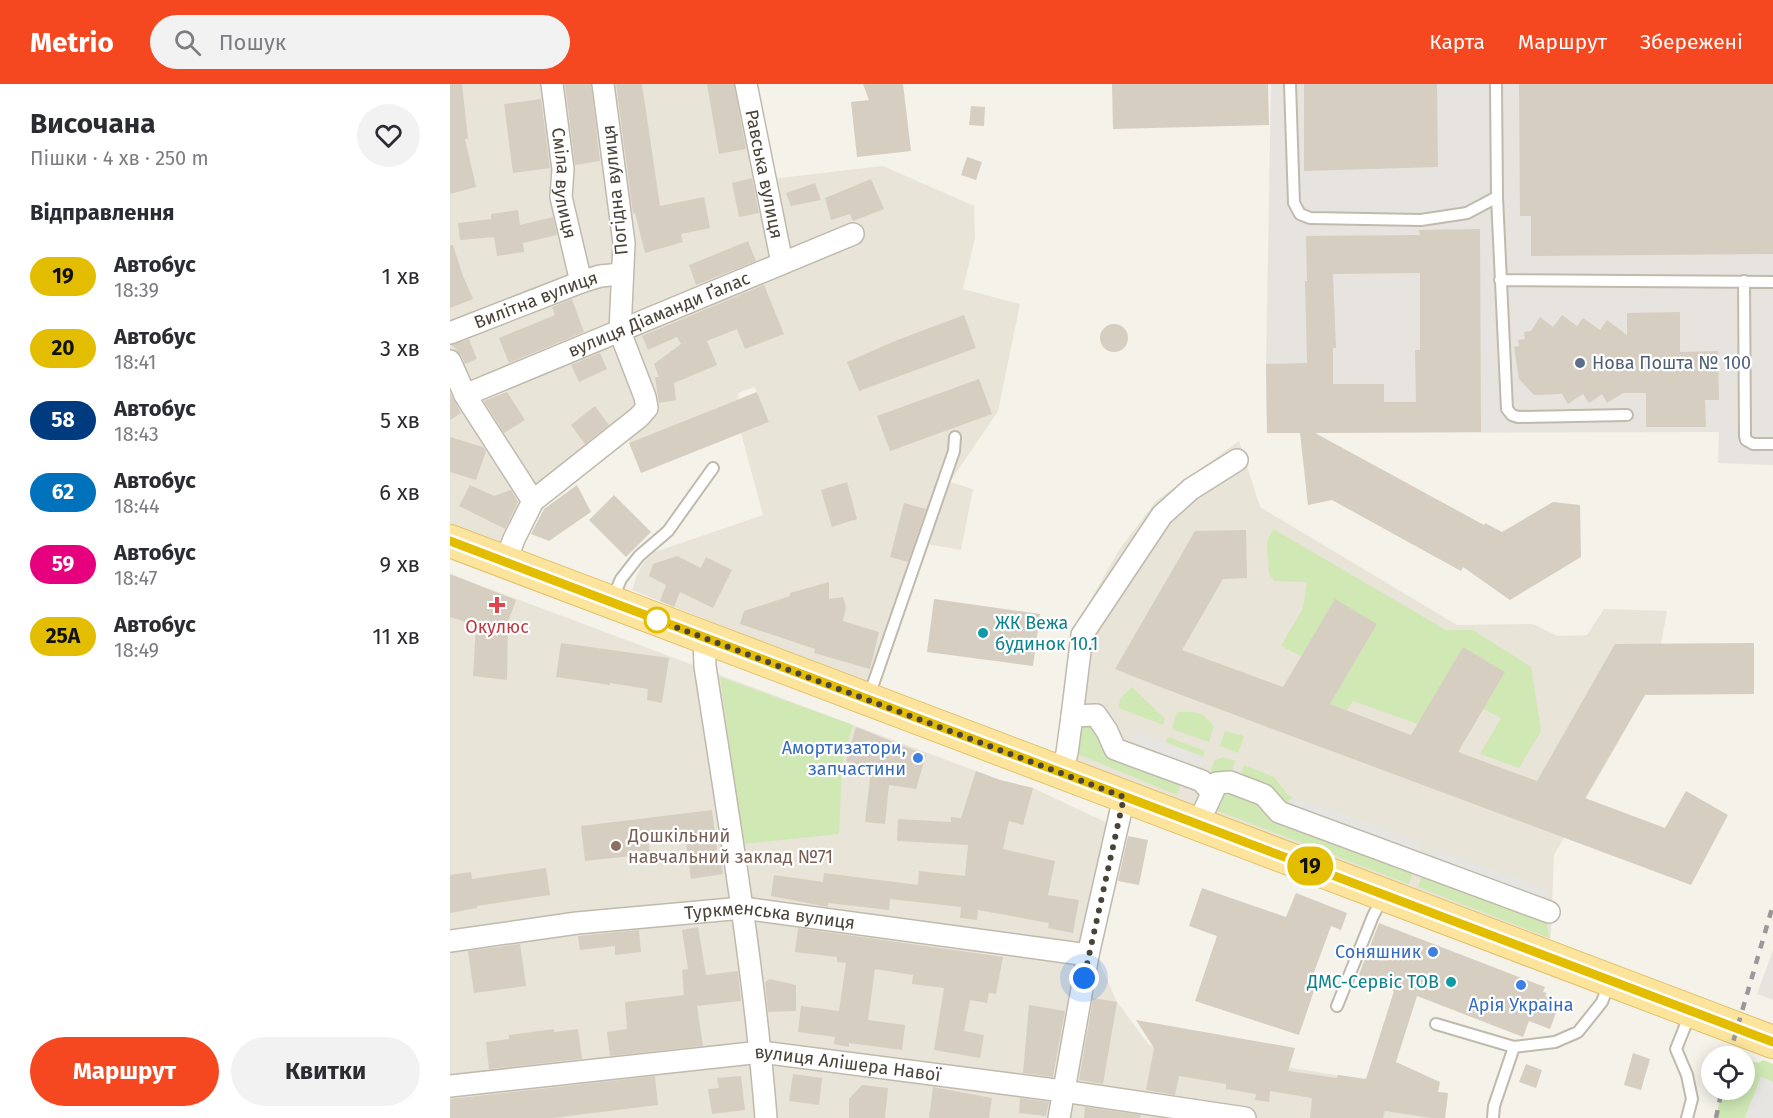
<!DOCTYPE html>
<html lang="uk">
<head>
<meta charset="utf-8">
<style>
  :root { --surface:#fff; --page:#f2f2f3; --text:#2b2b33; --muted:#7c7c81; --accent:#f54821 }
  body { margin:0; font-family:"Fira Sans",sans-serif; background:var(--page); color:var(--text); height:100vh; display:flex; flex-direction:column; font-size:22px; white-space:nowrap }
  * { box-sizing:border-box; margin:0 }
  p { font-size:20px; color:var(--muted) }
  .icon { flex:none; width:33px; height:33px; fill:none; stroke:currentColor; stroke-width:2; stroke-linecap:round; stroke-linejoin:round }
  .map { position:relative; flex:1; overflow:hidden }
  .details { display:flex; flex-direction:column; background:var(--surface); width:450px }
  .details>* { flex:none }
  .badge { padding:0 12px; border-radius:20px; font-size:21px; line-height:39px }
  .fabs { position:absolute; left:1251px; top:962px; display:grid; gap:12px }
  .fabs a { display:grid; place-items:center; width:54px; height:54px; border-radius:50%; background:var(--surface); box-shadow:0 3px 15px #0003; font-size:30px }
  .you { position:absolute; width:30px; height:30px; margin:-15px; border:4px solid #fff; border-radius:50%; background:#1a73e8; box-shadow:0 0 0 9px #1a73e833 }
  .map>.badge { position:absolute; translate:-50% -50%; box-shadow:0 0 0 3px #fff }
  h2 { padding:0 30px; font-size:22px; line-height:54px }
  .round { display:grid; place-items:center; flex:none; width:63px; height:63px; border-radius:32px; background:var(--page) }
  .summary { display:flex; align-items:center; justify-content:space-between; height:102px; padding:0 30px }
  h1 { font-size:28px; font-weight:700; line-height:45px }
  .action { display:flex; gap:12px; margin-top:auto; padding:12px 30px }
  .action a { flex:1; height:69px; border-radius:36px; background:var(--accent); color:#fff; font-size:24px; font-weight:700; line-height:69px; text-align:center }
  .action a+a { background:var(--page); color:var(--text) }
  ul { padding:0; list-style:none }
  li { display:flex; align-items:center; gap:18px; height:72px; padding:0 30px }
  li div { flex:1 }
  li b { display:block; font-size:22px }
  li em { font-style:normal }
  li .badge { min-width:66px; font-weight:700; text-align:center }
  header { display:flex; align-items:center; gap:36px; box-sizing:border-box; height:84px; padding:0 30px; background:var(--accent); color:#fff }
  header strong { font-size:28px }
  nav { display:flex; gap:33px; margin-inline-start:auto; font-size:21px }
  .search { width:420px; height:54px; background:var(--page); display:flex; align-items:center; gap:15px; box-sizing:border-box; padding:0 21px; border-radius:33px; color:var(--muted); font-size:22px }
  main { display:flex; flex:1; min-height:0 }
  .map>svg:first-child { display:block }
</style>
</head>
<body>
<header>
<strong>Metrio</strong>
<div class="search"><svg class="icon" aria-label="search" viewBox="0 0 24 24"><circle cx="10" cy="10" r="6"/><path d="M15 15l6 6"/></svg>Пошук</div>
<nav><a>Карта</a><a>Маршрут</a><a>Збережені</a></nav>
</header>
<main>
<section class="details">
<div class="summary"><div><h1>Височана</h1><p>Пішки · 4 хв · 250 m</p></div><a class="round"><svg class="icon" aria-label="heart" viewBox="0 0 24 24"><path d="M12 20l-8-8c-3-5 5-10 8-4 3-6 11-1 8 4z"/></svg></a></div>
<h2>Відправлення</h2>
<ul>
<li><span class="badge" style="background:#e3bd00;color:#111">19</span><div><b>Автобус</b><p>18:39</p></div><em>1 хв</em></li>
<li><span class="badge" style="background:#e3bd00;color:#111">20</span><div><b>Автобус</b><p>18:41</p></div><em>3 хв</em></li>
<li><span class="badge" style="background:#003b80;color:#fff">58</span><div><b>Автобус</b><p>18:43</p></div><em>5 хв</em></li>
<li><span class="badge" style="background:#0072bc;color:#fff">62</span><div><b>Автобус</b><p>18:44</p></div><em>6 хв</em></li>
<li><span class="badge" style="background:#e6007e;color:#fff">59</span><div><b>Автобус</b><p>18:47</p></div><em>9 хв</em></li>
<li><span class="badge" style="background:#e3bd00;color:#111">25А</span><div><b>Автобус</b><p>18:49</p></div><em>11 хв</em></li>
</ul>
<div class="action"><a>Маршрут</a><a>Квитки</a></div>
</section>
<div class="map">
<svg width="1323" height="1034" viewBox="0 0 1323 1034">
  <rect width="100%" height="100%" fill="#f5f2ea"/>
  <path fill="#e9e4d8" d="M0 0H291L311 96 433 82 524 122 525 154 513 205 570 220 548 327 500 398 523 405 511 466 477 460 429 605 182 506 187 491 194 478 205 468 313 431 291 349 319 338 305 303 288 309 289 315 179 359 185 326 52 463 0 444Z
    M789 357 810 423 1007 541 1082 540 1108 552 1137 551 1154 525 1217 527 1211 560 1195 611 1104 771 1101 848 1099 860 607 674 622 548 669 466 706 417Z
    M0 490 550 696 583 704 670 745 645 868 667 918 699 961 998 1009 995 1034H0Z"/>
  <path fill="#e7e4df" d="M821 0H1323V381L1268 379 1269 348 817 349 816 280Z
    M1323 866V916L1307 910Z"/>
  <path fill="#cfe8b4" d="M823 445 996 546H1023L1081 583 1091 647 1069 684 1030 670 1051 634 1033 625 1055 588 1013 563 968 640 903 617 897 626 880 620 927 540 885 516 851 572 831 562 853 524 857 498 824 497 819 490 817 458Z
    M270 593 403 641 392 680 389 750 293 760Z
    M682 603 715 635 713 641 669 624 670 615Z
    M727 628C749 628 750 626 764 642L759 658 722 645Z
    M629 641H648L732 697 727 711 625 669Z
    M775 647 794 652 788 669 770 662Z
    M718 653 755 667 753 673 715 658Z
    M773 673 785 677 781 692 771 689 760 690 764 677Z
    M794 681 824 693 838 711 843 713 833 723 789 696Z
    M767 699 966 780 959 800 755 722Z
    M974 783 1094 826 1100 854 968 803Z
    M1295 975 1309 979 1313 976 1323 980V998L1311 993 1295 1034H1266L1272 1005H1294Z"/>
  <path fill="#e6e5e2" d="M687 647 753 673 748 690 681 663Z
    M843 713 972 759 966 780 829 728Z
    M981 764 1098 806 1094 826 974 783Z
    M1311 993 1323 998V1034H1295Z"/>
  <path fill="#d6cec0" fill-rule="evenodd" d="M0 0H12L18 55H15L26 103 0 110Z
    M115 0H141L150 77 125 81Z
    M166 0H192L210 122 254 113 260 144 231 150 233 158 195 169 185 129 183 130Z
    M257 0H284L296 65 269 70Z
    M413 0H453L461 67 407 73 401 18 419 16Z
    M662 0H818L819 41 663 45Z
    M854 0H987L988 83 854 87Z
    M1069 0H1323V170L1081 172V132H1070Z
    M91 15 100 84 63 89 54 20Z
    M521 22 535 23 534 42 519 41Z
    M517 73 532 78 526 96 511 91Z
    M302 94 309 129 289 133 282 99Z
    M421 95 434 125 403 137 400 130 381 136 375 114Z
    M365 99 371 116 341 122 336 109Z
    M68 126 70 141 103 133 107 151 73 159 74 168 47 172 44 153 10 156 8 139 41 135V130Z
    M1030 145 1031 348 865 349 1034 441 1035 439 1052 448 1103 418 1130 421 1131 473 1060 516 1013 483 1011 487 882 416 858 421 850 349H817L816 280 857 279 855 197H857L856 152 970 151 969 146ZM970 189V266H965L966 318H934V300H883V264H886L883 190Z
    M298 157 306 177 246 201 239 181Z
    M0 161H3L13 192 23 215 0 224Z
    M314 201 334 250 295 265 287 245 257 257 267 281 224 299 226 316 209 319 205 293H209L204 280 231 260 227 253 198 266 192 252Z
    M122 215 134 248 59 279 49 254 105 231 102 223Z
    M1230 228V268L1268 267 1269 316H1255L1256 343H1196V309H1173L1157 319 1152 310 1139 319 1133 310 1118 320 1112 310 1084 311 1069 295 1064 263 1069 262 1068 256 1075 255 1074 248 1081 247 1090 233 1103 243 1112 231 1127 242 1133 234 1150 246 1157 236 1177 251V229Z
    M514 231 526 264 409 307 397 278 445 257Z
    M650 254a14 14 0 1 1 28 0a14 14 0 1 1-28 0Z
    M19 255 27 275 15 280 11 271 2 261Z
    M150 269 157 285 129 298 121 281Z
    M529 295 542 330 440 367 427 332Z
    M57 308 75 336 54 349 34 317Z
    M307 308 319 338 191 389 179 359Z
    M0 309 11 329 0 336Z
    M145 322 159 341 135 360 121 341Z
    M0 353 33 363 36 367 26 396 0 388Z
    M397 398 407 435 382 443 371 406Z
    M20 401 44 412 61 406 68 418 55 445 9 422Z
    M127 401 141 428 99 457 81 450 94 425Z
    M164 411 201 448 176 473 139 436Z
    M454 419 476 425 458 478 440 473Z
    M796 446 797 494 773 495 732 566 833 603 885 515 927 540 880 620 961 651 1013 563 1055 588 1008 668 1087 697 1165 560 1304 559V610L1195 611 1135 714 1215 744 1236 707 1278 731 1241 801 710 603 665 585 745 447Z
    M227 472 251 484 256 473 282 486 263 524 230 508 224 523 210 517 216 501 199 492 203 480Z
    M0 490 66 516 58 538 57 596 23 592 26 541 0 533Z
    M379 498V515L393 513 396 523 393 537 429 548 420 585 364 569 365 565 290 540 294 527 340 512V509Z
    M484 515 590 530 583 582 477 568Z
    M111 559 219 574 212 619 197 616 198 605 160 599V601L106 593Z
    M406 643 476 671 466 705 439 701 435 740 415 738 421 686 396 677Z
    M526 687 550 696 583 704 573 741 559 737 553 765 605 777 598 811 629 816 623 849 598 844 599 839 528 826 527 836 510 834 511 823 440 815 439 826 378 819V823L321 812 324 791 373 798 374 789 468 801 469 787 515 792 518 761 447 757 448 735 501 738V733L511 734Z
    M262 726 268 773 271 772 273 790 241 795 235 751 198 755 200 770 135 777 131 742Z
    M678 752 698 756 689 801 668 797Z
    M96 784 100 811 27 822V824L0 829V791L21 788 22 795Z
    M752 804 836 833 846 809 897 829 891 846 881 842 863 891 869 892 849 951 745 917 767 852 739 842Z
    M929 839 1095 903 1093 908 1097 909 1095 912 1110 918 1100 945 1079 937 1073 953 967 912 946 978 990 998 988 1008 998 1009 995 1034H981L935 1027 933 1034H860L862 1014 820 1007 819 1018 805 1016 806 1010 776 1005V1000L729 992 725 1011 696 1006 704 964 686 936 845 964 838 987 887 994 888 991 916 995 944 907 908 893Z
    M248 843 256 891 288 887 291 917 247 922 253 962 160 972 157 948 177 945 175 918 234 911 232 886 238 885 232 846Z
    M348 844 553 873 546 910 539 909 537 919 520 916 514 947 534 951 530 974 484 966 494 904 462 900 463 891 425 885 418 936 455 941 452 966 399 959V963L384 960 385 953 348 948 351 922 389 927 396 879 387 878V873L345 868Z
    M189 846 191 868 165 871V862L130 866 128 852Z
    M70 860 76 902 24 909 18 867Z
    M320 895 346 901V927L318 928 315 898Z
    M643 914 667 918 653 1000 629 996Z
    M579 921 615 927 603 993 573 989Z
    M104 945V948L128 945 132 975 39 985 36 958 59 955V951Z
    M1183 969 1200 975 1191 1006 1174 1001Z
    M1076 980 1092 986 1086 1004 1069 998Z
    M343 990 372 994 369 1021 339 1017Z
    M205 992 208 1021 103 1034H0V1015Z
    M291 992 295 1026 262 1030 258 1005 269 1004 267 994Z
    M412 1001 438 1004 435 1034H399V1015Z
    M483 1003 542 1014 539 1034H479Z
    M570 1014 599 1018 596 1032 569 1029Z
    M635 1023 691 1031 690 1034H634Z"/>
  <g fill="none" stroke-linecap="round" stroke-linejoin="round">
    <defs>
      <path id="lane" d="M840 0 844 119 850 130 860 134 971 136 1017 129 1047 113
        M1046 0 1047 113 1057 325 1062 331 1068 333 1177 331
        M1050 196 1323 198
        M1294 197 1295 352 1296 356 1303 360H1323
        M162 516 171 495 189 472 218 447 263 384
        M419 612 504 367 505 353
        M887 922 923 832 933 813
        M986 940 1064 963 1105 958 1128 948 1152 918 1159 899
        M1043 1034 1044 1022 1064 963
        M1237 1034 1242 1015 1237 991 1226 965 1240 930"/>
      <g id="street">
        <path id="s1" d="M102 0 113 85 111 113 131 198"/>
        <path id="s2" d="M296 0 332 179"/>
        <path id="s3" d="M0 249 131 198 150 192 172 190"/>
        <path d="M0 277 15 311 83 417"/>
        <path id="s4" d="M15 311 403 150"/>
        <path d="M55 479 64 455 83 417 189 333 197 324 195 313 170 248 174 159 153 0"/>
        <path d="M254 555 255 582C278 732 304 882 316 1034"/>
        <path d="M622 632 632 551 712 431 741 405 787 376"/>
        <path d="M611 688 617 669 622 632 646 631 657 647 665 665 752 697 762 709"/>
        <path d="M748 740 767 699 780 698 814 711 829 728 1099 828"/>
        <path id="s5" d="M0 857 127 839 293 824 638 871"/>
        <path id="s6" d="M0 1002 311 968 613 1007 795 1034"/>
        <path d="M609 1034 638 871 674 713"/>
      </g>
      <path id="primary" d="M0 457 1323 958"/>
    </defs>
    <use href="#lane" stroke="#c0baad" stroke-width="14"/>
    <use href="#street" stroke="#c0baad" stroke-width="24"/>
    <use href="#primary" stroke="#e2c26b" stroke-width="34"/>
    <use href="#lane" stroke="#fff" stroke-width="10"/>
    <use href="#street" stroke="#fff" stroke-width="21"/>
    <use href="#primary" stroke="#fce49c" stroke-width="32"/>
    <path stroke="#999" stroke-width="4.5" stroke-dasharray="8 8" stroke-linecap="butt" d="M1279 972 1323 821
      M1266 1034 1272 1005"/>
  </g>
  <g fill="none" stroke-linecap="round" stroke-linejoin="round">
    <defs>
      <path id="line" d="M0 457 1323 958"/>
    </defs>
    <use href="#line" stroke="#fff" stroke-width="14"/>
    <use href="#line" stroke="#e3bd00" stroke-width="9"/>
    <path stroke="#494338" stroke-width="6" stroke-dasharray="0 10.8" d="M207 536 674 713 634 894"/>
  </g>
  <circle fill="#5c6f8a" stroke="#fff" stroke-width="2" cx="1130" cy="279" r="6"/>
  <path fill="#e0444e" stroke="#fff" stroke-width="2" d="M44 512h6v6h6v6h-6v6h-6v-6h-6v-6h6z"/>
  <circle fill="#fff" stroke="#e3bd00" stroke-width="3" cx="207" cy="536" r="12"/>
  <g fill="#0f9aa8" stroke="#fff" stroke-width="2">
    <circle cx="533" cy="549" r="6"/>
    <circle cx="1001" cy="898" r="6"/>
  </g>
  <g fill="#3f7fe0" stroke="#fff" stroke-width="2">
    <circle cx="468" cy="674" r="6"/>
    <circle cx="983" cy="868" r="6"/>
    <circle cx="1071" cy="901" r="6"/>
  </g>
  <circle fill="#8d6e63" stroke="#fff" stroke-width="2" cx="166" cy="762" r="6"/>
  <g text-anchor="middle" stroke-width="4.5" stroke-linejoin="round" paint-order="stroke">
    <g font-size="18" fill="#494338" stroke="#fff">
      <text dy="6" stroke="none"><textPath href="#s2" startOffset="92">Равська вулиця</textPath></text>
      <text dy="6" stroke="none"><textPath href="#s1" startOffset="100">Сміла вулиця</textPath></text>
      <text transform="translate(165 106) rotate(-96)" y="6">Погідна вулиця</text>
      <text dy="6" stroke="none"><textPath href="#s3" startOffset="92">Вилітна вулиця</textPath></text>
      <text dy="6" stroke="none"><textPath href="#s4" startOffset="210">вулиця Діаманди Ґалас</textPath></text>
      <text dy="6" stroke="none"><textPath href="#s5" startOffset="322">Туркменська вулиця</textPath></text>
      <text dy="6" stroke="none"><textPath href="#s6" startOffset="400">вулиця Алішера Навої</textPath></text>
    </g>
    <g font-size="18" fill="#4e5e75" stroke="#fff" text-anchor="start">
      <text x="1142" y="285">Нова Пошта № 100</text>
    </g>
    <g font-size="18" fill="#0d838f" stroke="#fff" text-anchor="start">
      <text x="545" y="545">ЖК Вежа<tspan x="545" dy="21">будинок 10.1</tspan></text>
      <text x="989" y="904" text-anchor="end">ДМС-Сервіс ТОВ</text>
    </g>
    <g font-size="18" fill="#be3a42" stroke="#fff">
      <text x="47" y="549">Окулюс</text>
    </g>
    <g font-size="18" fill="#366cbe" stroke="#fff" text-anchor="end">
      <text x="456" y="670">Амортизатори,<tspan x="456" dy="21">запчастини</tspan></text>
      <text x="971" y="874">Соняшник</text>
      <text x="1071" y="927" text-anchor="middle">Арія Украіна</text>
    </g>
    <g font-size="18" fill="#785e54" stroke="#fff" text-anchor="start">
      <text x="178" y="758">Дошкільний<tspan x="178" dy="21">навчальний заклад №71</tspan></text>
    </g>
  </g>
</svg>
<div class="fabs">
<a><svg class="icon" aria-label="locate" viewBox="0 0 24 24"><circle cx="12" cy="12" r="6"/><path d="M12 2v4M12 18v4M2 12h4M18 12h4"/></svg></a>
</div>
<div class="you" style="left:634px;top:894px"></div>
<b class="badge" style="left:860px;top:782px;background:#e3bd00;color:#111">19</b>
</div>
</main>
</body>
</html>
